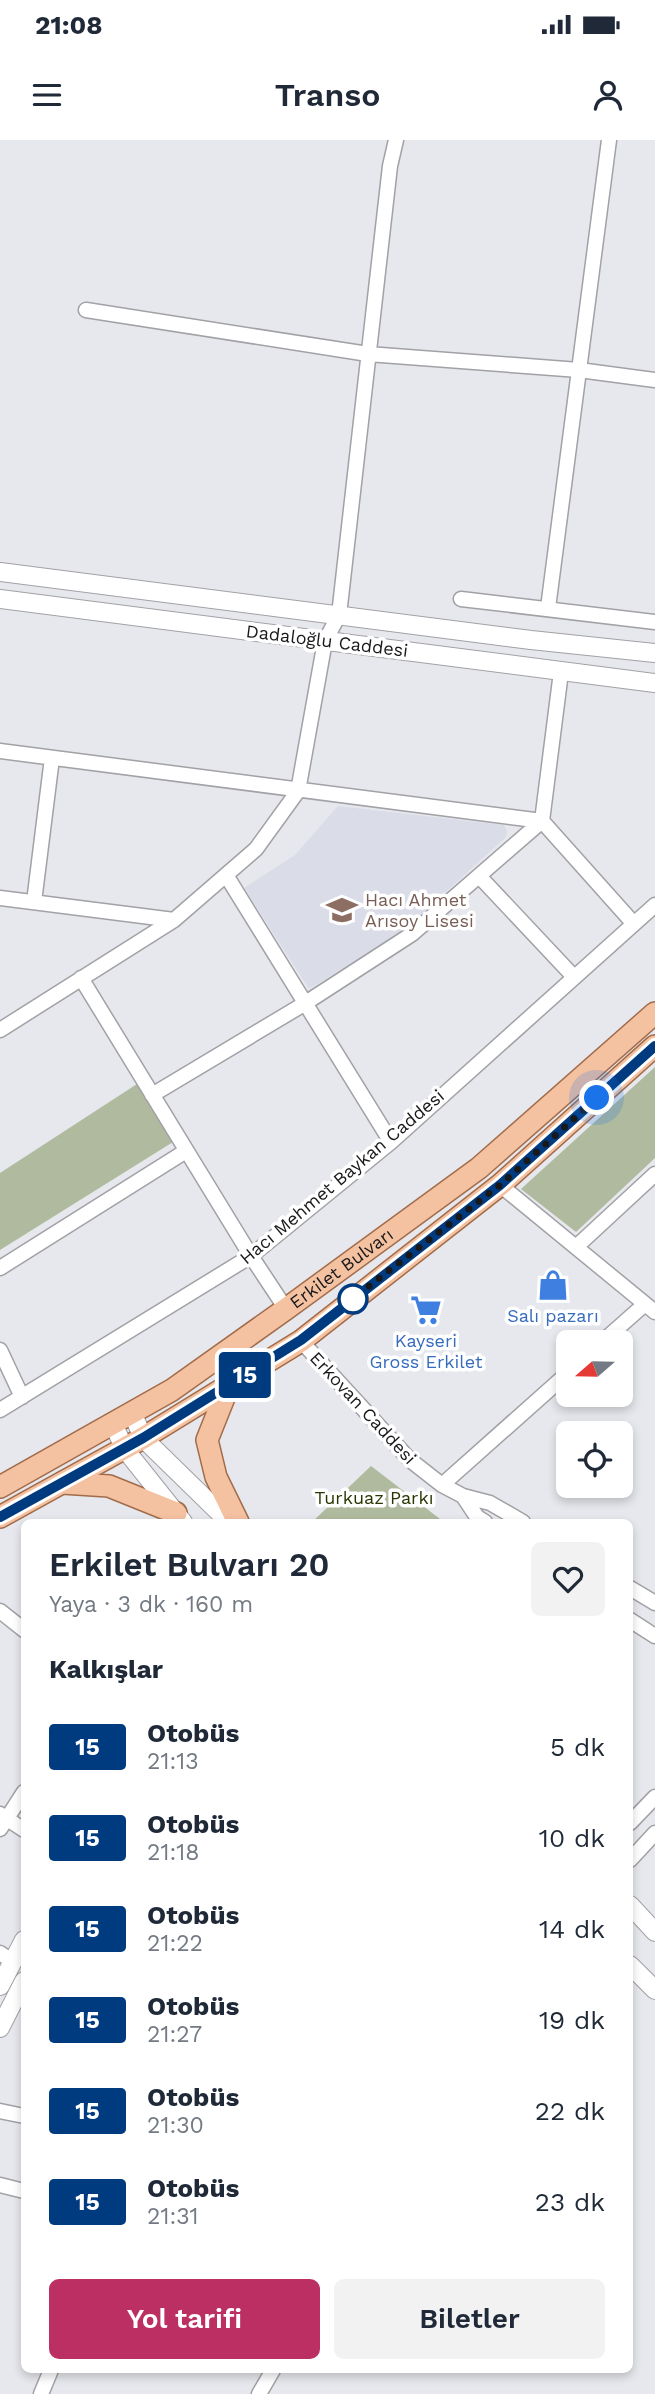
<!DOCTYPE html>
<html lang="tr">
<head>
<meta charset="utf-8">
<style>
  :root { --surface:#fff; --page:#f2f2f3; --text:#1f2937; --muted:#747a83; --accent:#bc2f62 }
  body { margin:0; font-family:"Work Sans",sans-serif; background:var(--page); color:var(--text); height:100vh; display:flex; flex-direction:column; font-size:26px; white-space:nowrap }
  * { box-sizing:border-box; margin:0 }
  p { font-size:23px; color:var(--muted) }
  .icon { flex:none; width:38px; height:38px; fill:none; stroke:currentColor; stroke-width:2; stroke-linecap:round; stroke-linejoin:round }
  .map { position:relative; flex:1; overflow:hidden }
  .sheet { position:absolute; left:21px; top:1379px; width:612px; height:854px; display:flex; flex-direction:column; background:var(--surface); border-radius:10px; box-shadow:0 4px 10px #0003 }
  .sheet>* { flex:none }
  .badge { padding:0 14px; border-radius:5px; font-size:24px; line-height:46px }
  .needle { width:46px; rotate:250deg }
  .controls { position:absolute; left:556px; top:1190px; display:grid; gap:14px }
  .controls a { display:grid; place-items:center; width:77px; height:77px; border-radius:10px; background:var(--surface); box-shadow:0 4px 10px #0003; font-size:35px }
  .you { position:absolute; width:35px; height:35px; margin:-18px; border:5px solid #fff; border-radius:50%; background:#1a73e8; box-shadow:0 0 0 10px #1a73e833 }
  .map>.badge { position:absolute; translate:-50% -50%; box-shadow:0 0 0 4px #fff }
  h2 { padding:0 28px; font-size:26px; line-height:63px }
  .round { display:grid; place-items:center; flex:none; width:74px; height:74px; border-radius:10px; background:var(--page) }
  .overview { display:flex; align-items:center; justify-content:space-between; height:119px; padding:0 28px }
  h1 { font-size:33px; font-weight:600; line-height:52px }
  .primary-button { display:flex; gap:14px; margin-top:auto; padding:14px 28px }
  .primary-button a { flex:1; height:80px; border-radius:10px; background:var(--accent); color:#fff; font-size:28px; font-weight:600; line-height:80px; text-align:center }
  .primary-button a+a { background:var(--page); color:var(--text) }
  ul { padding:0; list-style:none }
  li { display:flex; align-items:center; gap:21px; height:91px; padding:0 28px }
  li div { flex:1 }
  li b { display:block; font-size:26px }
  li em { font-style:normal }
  li .badge { min-width:77px; font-weight:700; text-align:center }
  .status { display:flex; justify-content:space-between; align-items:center; height:49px; padding:0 35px; background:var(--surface); direction:ltr }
  .status svg { height:19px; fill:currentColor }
  header { display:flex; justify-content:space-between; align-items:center; height:91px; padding:0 28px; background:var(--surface); font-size:32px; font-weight:600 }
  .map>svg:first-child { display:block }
</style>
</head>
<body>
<div class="status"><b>21:08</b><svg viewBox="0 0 49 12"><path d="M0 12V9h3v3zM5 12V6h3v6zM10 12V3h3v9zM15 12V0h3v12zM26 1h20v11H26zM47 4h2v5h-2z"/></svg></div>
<header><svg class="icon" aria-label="menu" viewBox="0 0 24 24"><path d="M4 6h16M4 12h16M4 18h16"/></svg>Transo<svg class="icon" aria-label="person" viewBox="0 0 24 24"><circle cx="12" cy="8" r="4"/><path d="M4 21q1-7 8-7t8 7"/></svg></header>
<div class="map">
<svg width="655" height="2254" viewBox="0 0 655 2254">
  <rect width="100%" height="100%" fill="#e7e8ed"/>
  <path fill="#dadce8" d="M338 666 504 685 507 691 506 697 402 792 309 849 244 748 295 715Z"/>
  <path fill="#afba9e" d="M655 927V1018L576 1092 521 1049Z
    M137 944 173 1002 0 1110V1033Z
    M371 1326 444 1382H312Z"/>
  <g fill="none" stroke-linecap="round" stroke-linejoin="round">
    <defs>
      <path id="minor" d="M86 170 368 214 579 230 655 240
        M461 459 655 482
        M548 468 609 0
        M0 611 542 681 634 784
        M226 735 391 1002
        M479 736 574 837
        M0 758 174 780
        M34 762 52 618
        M81 838 251 1116 286 1169
        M0 890 174 780 256 709 298 651 325 501 339 475 390 26 396 0
        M152 955 304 864 412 794 542 681 561 532
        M500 1045 655 1172
        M576 1107 655 1034
        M0 1128 186 1011
        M301 1201 410 1320 442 1345 463 1356 490 1363 523 1382
        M602 1202 645 1164
        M0 1210 22 1257
        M0 1270 251 1116 391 1002 655 765
        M442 1345 569 1232
        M463 1356 477 1377 485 1382
        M630 1448 655 1463
        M0 1471 24 1490
        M630 1480 655 1496
        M0 1674 24 1690
        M630 1683 655 1657
        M0 1689 24 1652
        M630 1720 655 1693
        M0 1813 13 1822
        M0 1971 24 1976
        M0 2045 24 2051
        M41 2254 51 2230
        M259 2254 273 2230"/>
      <path id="tertiary" d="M0 432 531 500 655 513
        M0 459 655 543
        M132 1272 143 1298 229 1382
        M113 1283 124 1308 183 1382
        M630 1765 655 1792
        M630 1825 655 1850
        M0 1846 24 1800
        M0 1888 24 1841"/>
      <g id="primary">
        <path d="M229 1245 207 1300 216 1337 238 1382"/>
        <path d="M62 1343 109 1346 176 1373"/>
        <path id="s1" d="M0 1347 172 1250 286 1169 479 1028 655 873"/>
        <path d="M0 1377 143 1298 301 1201 500 1045 655 906"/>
      </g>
    </defs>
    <use href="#minor" stroke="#a1a1a6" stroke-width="17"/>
    <use href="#tertiary" stroke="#a1a1a6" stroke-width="20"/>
    <use href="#primary" stroke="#a26c4a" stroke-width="24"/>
    <use href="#minor" stroke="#fff" stroke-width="14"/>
    <use href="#tertiary" stroke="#fff" stroke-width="18"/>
    <use href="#primary" stroke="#f4c1a1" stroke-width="21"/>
  </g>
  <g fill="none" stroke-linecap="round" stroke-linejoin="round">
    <defs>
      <path id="line" d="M0 1377 143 1298 301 1200 500 1045 655 906"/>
    </defs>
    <use href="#line" stroke="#fff" stroke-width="16"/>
    <use href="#line" stroke="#003b80" stroke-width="10"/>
    <path stroke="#19191b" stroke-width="7" stroke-dasharray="0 12.6" d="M353 1159 351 1160 500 1045 597 958"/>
  </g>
  <defs>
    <symbol id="school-bare" viewBox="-9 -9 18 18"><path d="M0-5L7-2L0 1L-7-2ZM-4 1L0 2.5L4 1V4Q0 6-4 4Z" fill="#8d6e63" stroke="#fff" stroke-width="2.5" paint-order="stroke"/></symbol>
    <symbol id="shop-bare" viewBox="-9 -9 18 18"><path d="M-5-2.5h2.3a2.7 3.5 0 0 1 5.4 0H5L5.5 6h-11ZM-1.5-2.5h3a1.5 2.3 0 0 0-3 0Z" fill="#3f7fe0" stroke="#fff" stroke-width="2.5" paint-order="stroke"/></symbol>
    <symbol id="supermarket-bare" viewBox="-9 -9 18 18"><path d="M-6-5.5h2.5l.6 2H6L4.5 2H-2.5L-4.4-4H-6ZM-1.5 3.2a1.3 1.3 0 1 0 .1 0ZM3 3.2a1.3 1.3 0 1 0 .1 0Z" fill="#3f7fe0" stroke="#fff" stroke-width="2.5" paint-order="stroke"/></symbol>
  </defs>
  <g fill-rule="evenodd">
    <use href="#school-bare" x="320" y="748" width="44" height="44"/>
    <use href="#shop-bare" x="531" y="1123" width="44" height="44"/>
    <use href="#supermarket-bare" x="404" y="1148" width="44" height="44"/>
  </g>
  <circle fill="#fff" stroke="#003b80" stroke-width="3.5" cx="353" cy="1159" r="14"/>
  <g text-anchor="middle" stroke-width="7" stroke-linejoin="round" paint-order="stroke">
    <g font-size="18" fill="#19191b" stroke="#fff">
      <text transform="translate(327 501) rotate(7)" y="6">Dadaloğlu Caddesi</text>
      <text transform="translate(342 1037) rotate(-40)" y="6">Hacı Mehmet Baykan Caddesi</text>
      <text dy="6" stroke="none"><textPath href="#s1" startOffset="406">Erkilet Bulvarı</textPath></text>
      <text transform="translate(363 1268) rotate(47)" y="6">Erkovan Caddesi</text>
    </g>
    <g font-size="18" fill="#785e54" stroke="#fff" text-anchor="start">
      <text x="365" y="766">Hacı Ahmet<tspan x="365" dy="21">Arısoy Lisesi</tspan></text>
    </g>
    <g font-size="18" fill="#366cbe" stroke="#fff">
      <text x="553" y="1182">Salı pazarı</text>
      <text x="426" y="1207">Kayseri<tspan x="426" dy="21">Gross Erkilet</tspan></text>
    </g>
    <g font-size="18" fill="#283702" stroke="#fff">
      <text x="374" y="1364">Turkuaz Parkı</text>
    </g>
  </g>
</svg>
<div class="controls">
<a><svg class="needle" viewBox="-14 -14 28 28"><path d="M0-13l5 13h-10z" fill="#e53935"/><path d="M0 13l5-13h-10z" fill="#747a83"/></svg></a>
<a><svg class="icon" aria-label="locate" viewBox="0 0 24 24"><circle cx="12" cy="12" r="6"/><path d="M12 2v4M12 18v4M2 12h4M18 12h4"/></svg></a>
</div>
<div class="you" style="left:597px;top:958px"></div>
<b class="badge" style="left:245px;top:1235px;background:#003b80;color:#fff">15</b>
<section class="sheet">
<div class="overview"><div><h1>Erkilet Bulvarı 20</h1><p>Yaya · 3 dk · 160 m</p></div><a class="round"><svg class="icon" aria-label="heart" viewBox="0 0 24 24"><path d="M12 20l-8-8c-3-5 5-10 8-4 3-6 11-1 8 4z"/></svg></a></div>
<h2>Kalkışlar</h2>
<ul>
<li><span class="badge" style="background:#003b80;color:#fff">15</span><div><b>Otobüs</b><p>21:13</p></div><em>5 dk</em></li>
<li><span class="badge" style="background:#003b80;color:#fff">15</span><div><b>Otobüs</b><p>21:18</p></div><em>10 dk</em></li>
<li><span class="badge" style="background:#003b80;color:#fff">15</span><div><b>Otobüs</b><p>21:22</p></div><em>14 dk</em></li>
<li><span class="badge" style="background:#003b80;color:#fff">15</span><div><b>Otobüs</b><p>21:27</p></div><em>19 dk</em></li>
<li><span class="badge" style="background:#003b80;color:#fff">15</span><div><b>Otobüs</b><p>21:30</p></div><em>22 dk</em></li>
<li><span class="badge" style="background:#003b80;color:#fff">15</span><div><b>Otobüs</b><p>21:31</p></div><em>23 dk</em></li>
</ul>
<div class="primary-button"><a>Yol tarifi</a><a>Biletler</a></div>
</section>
</div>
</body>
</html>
